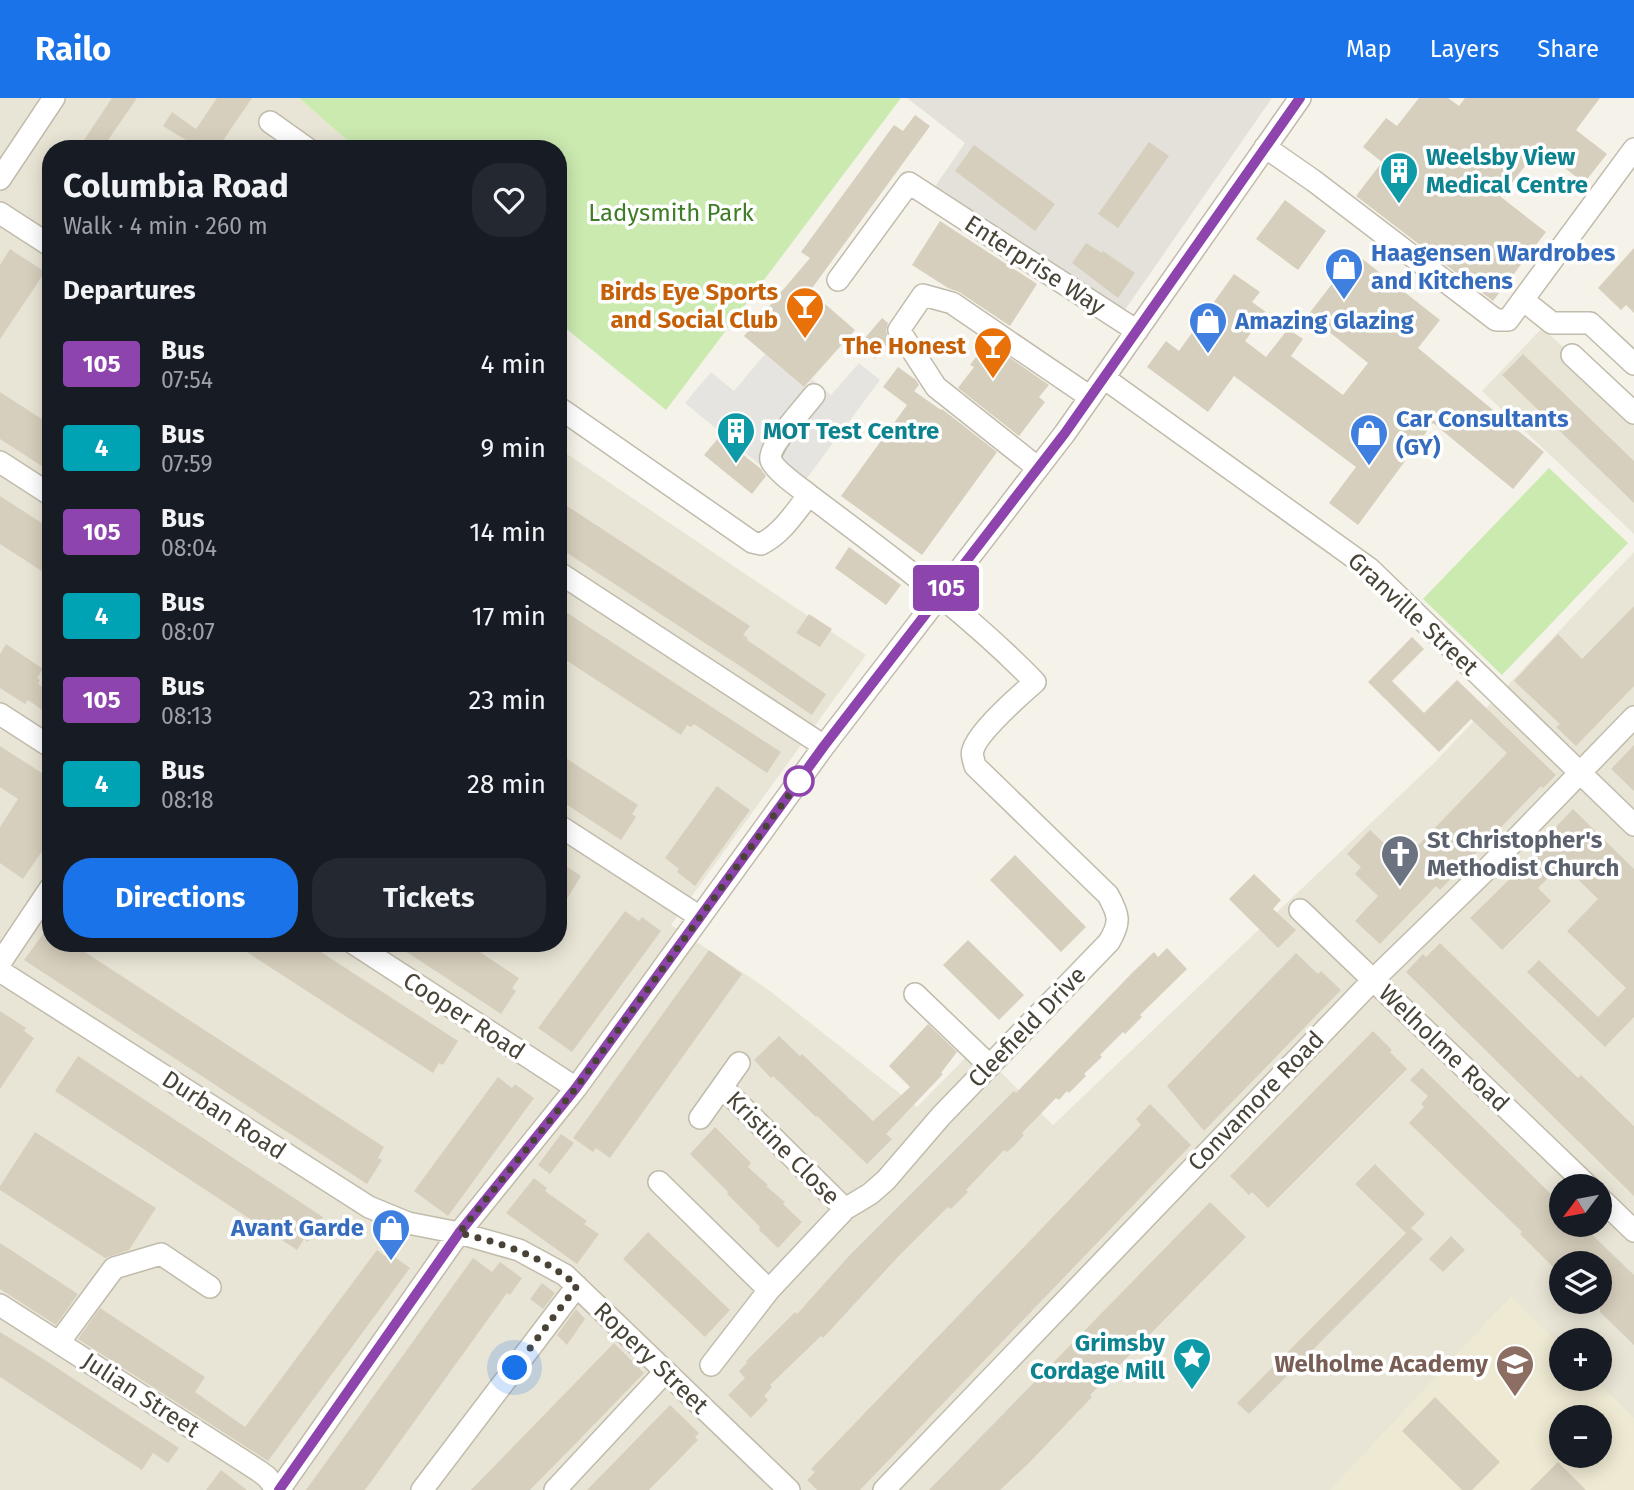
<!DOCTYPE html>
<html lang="en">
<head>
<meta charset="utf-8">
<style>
  :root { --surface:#171b24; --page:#242831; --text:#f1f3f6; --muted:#9ea1a6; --accent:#1a73e8 }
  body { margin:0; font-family:"Fira Sans",sans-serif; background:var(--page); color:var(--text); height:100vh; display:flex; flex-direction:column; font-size:26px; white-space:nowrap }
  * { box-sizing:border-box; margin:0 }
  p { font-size:23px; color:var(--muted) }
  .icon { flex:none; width:38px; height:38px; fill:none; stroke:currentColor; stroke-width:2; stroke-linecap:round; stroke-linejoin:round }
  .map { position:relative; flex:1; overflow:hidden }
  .panel { position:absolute; left:42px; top:42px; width:525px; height:812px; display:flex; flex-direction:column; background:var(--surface); border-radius:28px; box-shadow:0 4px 18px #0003 }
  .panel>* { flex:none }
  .badge { padding:0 14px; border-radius:5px; font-size:24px; line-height:46px }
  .needle { width:46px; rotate:238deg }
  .tools { position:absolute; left:1549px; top:1076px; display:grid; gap:14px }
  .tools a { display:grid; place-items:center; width:63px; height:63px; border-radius:50%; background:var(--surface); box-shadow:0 4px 18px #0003; font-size:35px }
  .you { position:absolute; width:35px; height:35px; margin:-18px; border:5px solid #fff; border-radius:50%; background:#1a73e8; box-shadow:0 0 0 10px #1a73e833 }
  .map>.badge { position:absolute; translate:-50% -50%; box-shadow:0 0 0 4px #fff }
  h2 { padding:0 21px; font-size:26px; line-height:63px }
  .round { display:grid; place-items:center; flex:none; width:74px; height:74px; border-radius:28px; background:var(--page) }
  .overview { display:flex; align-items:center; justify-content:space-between; height:119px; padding:0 21px }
  h1 { font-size:33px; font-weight:700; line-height:52px }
  .button { display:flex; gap:14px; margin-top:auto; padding:14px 21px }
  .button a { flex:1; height:80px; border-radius:28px; background:var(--accent); color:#fff; font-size:28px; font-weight:700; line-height:80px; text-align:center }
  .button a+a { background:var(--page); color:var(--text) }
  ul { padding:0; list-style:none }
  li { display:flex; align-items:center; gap:21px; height:84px; padding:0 21px }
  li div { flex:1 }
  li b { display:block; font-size:26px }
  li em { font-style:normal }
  li .badge { min-width:77px; font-weight:700; text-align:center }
  header { display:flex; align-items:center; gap:42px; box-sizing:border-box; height:98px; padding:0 35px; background:var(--accent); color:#fff }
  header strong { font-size:33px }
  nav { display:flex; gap:38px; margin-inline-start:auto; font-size:24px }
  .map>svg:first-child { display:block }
</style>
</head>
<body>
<header>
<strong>Railo</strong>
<nav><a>Map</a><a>Layers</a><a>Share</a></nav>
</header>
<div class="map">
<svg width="1634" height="1392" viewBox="0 0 1634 1392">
  <rect width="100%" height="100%" fill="#f5f2e9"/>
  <path fill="#e9e5d6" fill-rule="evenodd" d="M0 0H299L357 51H51V845H558V350L866 557 671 827 766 890 917 1009 976 949 1053 1027 1434 665 1634 454V1392H0ZM1561 1088H1600V1127H1561ZM1561 1166H1600V1204H1561ZM1561 1242H1600V1281H1561ZM1561 1320H1600V1358H1561Z
    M1542 230 1634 313V436L1482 293Z"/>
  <path fill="#e4e1da" d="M907 0H1272L1122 216 934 90 965 45Z"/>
  <path fill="#eee9d2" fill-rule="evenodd" d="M1511 1198 1561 1248V1281H1594L1634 1320V1392H1330ZM1561 1320H1600V1358H1561Z"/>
  <path fill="#cbeab0" d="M299 0H901L666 312 558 224V51H357Z
    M1549 370 1628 445 1502 577 1423 501Z"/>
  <path fill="#e6e4e0" d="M765 256 805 290 812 281 831 297 859 265 880 282 807 380 782 385 685 305 711 274 734 293Z"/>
  <path fill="#d7cfbd" d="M112 0H137L102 51H78Z
    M217 0H252L220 47 226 51H184L189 44 163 28 172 14 196 31Z
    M1419 0H1448L1459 8 1465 0H1600L1576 32 1607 56 1584 85 1539 50 1501 99 1546 134 1493 203 1356 98 1382 64 1363 49 1386 20 1397 28Z
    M915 17 930 28 810 193 855 232 804 289 744 238 810 160 801 154 894 27 903 33Z
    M1149 44 1169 58 1118 130 1098 116Z
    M974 47 1055 106 1035 133 955 73Z
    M1285 102 1326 133 1298 172 1256 141Z
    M940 123 1037 186 1010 228 959 194 948 190 912 167Z
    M1086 145 1102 155 1103 153 1135 175 1118 200 1072 165Z
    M1634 150V215L1626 207 1621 212 1598 190Z
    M10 151 45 174 0 241V167Z
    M1351 152 1440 222 1418 250 1544 354 1513 391 1433 325 1358 427 1329 405 1356 369 1234 278 1208 314 1147 269 1166 243 1179 253 1234 176 1260 194 1252 204 1266 214 1245 243 1266 259 1288 231 1303 241 1291 258 1343 297 1368 265 1308 217 1338 178 1333 174Z
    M882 220 888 225 886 233 890 242 875 261 859 247Z
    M987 244 1049 287 1039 299 1045 304 1019 338 958 290 974 269 970 267Z
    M1523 256 1634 363V405L1502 277Z
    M898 269 916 282 919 287 914 293 941 312 942 311 997 354 922 457 841 398 907 307 883 289Z
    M0 294 51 327V374L0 341Z
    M720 338 761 371 766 378 752 396 704 357Z
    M0 398 51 431V479L0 446Z
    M558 402 750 528 743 537 748 540 747 542 826 596 812 617 740 568 558 449Z
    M849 449 901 487 886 507 835 470Z
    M1634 508V588L1576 648 1556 629 1560 626 1514 583 1558 536 1582 561Z
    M558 509 781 654 767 675 694 626 691 629 687 627 681 637 558 557Z
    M809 516 832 531 820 549 796 535Z
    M1412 539 1424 551 1392 583 1424 615 1457 582 1556 677 1543 690 1541 688 1440 792 1436 788 1380 846 1355 823 1378 798 1355 776 1361 769 1347 756 1370 732 1403 763 1507 655 1471 621 1439 654 1368 584Z
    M6 546 43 571 37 580 40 582 38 586 51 595V618L28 602 25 606 0 590V556Z
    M1634 647V693L1611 671Z
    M0 648 51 681V740L23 781 0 765V729L18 701 0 689Z
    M558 655 638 707 632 716 636 719 621 742 558 701Z
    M717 688 750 712 695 788 677 774 679 771 665 760Z
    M1573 711 1634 771V919L1605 949 1527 874 1539 862 1598 919 1626 890 1567 833 1598 801 1562 766 1538 790 1551 803 1502 852 1470 820 1523 768 1524 770 1555 736 1552 733Z
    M1015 757 1086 829 1061 854 990 782Z
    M558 763 581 778 558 815Z
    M1254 776 1281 802 1273 811 1296 832 1278 850 1229 801Z
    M625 813 639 823 642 819 661 833 572 954 538 930Z
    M51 825V845H71L384 1049 378 1060 382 1062 367 1086 24 862Z
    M968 842 1024 897 999 922 943 867Z
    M233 845H307L458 943 443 967 439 965 433 975Z
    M393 845H466L519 880 512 890 516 893 501 916Z
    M1440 845 1578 980 1581 977 1634 1028V1098L1406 874 1423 856 1426 859Z
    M1167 850 1187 871 1140 917 1142 919 1125 936 1123 934 1100 957 1102 959 1084 976 1086 978 1069 995 1067 993 1059 1002 1056 1000 1022 1035 1024 1037 1015 1047 1007 1054 1004 1052 966 1092 968 1094 951 1111 948 1109 896 1161 823 1240 821 1238 770 1287 772 1289 764 1298 768 1302 751 1320 728 1297 745 1280 739 1273 747 1265 746 1263 795 1214 797 1216 849 1158 1014 993 1016 995 1132 875 1154 854 1158 859Z
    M709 852 742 876 610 1060 596 1050 593 1054 573 1040Z
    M1296 855 1318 876 1321 873 1341 892 1204 1033 1167 988Z
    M0 913 26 930 24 933 34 940 0 991Z
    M928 926 957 954 941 975 943 976 886 1036 892 1041 867 1066 817 1018 816 1019 773 978 771 980 754 962 779 938 800 958 802 956 873 1023 910 989 889 968Z
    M1373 933 1392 952 1390 954 1407 971 1268 1110 1252 1094 1249 1097 1230 1078Z
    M78 958 323 1119 308 1144 304 1141 297 1152 55 993Z
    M1422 970 1552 1097 1561 1087V1127H1582L1634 1177V1247L1600 1214V1166H1561V1177L1520 1136 1522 1134 1409 1025 1424 1009 1421 1006 1428 998 1410 982Z
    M498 979 512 990 515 986 534 1000 448 1118 414 1093Z
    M1150 1006 1191 1047 860 1392H817L807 1382 815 1374 811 1371 1141 1027 1136 1021Z
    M715 1029 751 1065 748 1069 768 1087 766 1088 785 1104 783 1106 802 1124 778 1150 759 1132 760 1129 727 1096 728 1094 690 1056Z
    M35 1034 156 1110 129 1152 105 1160 0 1092V1088Z
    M561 1036 574 1045 550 1076 538 1067Z
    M1375 1066 1425 1116 1406 1135 1355 1086Z
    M534 1080 547 1090 545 1093 587 1123 584 1126 599 1136 577 1166 506 1115Z
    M1210 1104 1246 1139 1090 1297 1092 1299 1029 1365 1000 1392H929Z
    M1411 1130 1423 1141 1249 1316 1237 1305Z
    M648 1134 730 1212 705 1239 623 1161Z
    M1451 1138 1465 1152 1443 1174 1429 1161Z
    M0 1145 78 1196 56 1227 0 1191Z
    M377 1152 385 1158 388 1154 410 1170 268 1363 78 1241 100 1210 205 1279 195 1294 245 1329Z
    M473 1160 492 1174 500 1164 522 1180 510 1197 507 1195 365 1392H306Z
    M542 1185 555 1195 543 1211 530 1201Z
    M576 1211 585 1221 567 1247 557 1237Z
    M0 1234 45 1262 179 1350 168 1365 153 1355 142 1372 0 1279Z
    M614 1245 644 1275 582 1339 530 1392H471Z
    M1435 1299 1500 1364 1472 1392H1462L1402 1333Z
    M670 1307 699 1335 695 1339 698 1342 649 1392H587Z
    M1558 1364 1586 1392H1530Z
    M221 1372 247 1392H206Z"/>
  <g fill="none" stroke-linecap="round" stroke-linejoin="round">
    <defs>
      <path id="minor" d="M270 24 308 51
        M1265 49 1314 83 1496 222H1508L1634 51
        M0 81 54 0
        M0 115 51 148
        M838 182 909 85 1137 233
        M1523 202 1552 225H1590L1634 266
        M1572 257 1634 315
        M1104 280 1370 471 1634 727
        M558 309 752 444 761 446C782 436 795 414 809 397 887 456 967 514 1035 584 1021 596 977 635 973 652 971 656 974 663 975 668L1108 797C1119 817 1121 824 1109 844L941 1018 886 1082 870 1096 845 1111 769 1192 711 1267
        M0 364 51 397
        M1038 370 936 289 899 232 923 197 952 205 1090 299
        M809 397C800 390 774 372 771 362 767 349 805 309 814 297
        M558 474 824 648
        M0 616 51 649
        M558 727 700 819
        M1300 812 1588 1088
        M353 845 576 990
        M0 865 51 789
        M0 873 369 1109 408 1125 459 1135 519 1152 565 1177 789 1392
        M915 896 990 968
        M739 965 722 989 845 1111
        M700 1020 722 989
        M659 1084 769 1192
        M1600 1100 1634 1133
        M0 1207 259 1373 267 1379 277 1392
        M60 1243 114 1170 161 1156 210 1189
        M279 1392 459 1135 576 990 824 648 1065 335 1300 0
        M422 1392 577 1188
        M555 1392 665 1274
        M884 1392 1373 882 1485 773 1634 619"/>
    </defs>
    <use href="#minor" stroke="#c1bbab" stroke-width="24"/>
    <use href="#minor" stroke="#fff" stroke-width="21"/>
  </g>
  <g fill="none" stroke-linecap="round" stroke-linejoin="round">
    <defs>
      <path id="line" d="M279 1392 459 1135 576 990 824 648 1065 335 1300 0"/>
    </defs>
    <use href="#line" stroke="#fff" stroke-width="16"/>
    <use href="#line" stroke="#8e44ad" stroke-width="10"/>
    <path stroke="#494337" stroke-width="7" stroke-dasharray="0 12.6" d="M515 1270 577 1188C544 1158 502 1145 459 1135L576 990 799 683"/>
  </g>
  <defs>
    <symbol id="building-pin" viewBox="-11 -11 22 30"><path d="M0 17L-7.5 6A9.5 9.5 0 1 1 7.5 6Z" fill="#0f9aa8" stroke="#fff"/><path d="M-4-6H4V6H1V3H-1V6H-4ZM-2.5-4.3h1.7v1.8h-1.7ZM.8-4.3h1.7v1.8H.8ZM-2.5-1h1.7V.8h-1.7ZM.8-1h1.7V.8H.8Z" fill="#fff"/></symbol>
    <symbol id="shop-pin" viewBox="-11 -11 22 30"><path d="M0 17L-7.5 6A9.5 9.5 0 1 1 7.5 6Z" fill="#3f7fe0" stroke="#fff"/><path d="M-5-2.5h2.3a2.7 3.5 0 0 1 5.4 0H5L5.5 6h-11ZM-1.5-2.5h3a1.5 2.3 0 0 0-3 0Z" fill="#fff"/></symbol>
    <symbol id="bar-pin" viewBox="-11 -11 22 30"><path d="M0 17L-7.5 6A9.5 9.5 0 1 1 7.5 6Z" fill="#e8710a" stroke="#fff"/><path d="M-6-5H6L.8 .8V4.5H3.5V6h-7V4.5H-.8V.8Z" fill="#fff"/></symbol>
    <symbol id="church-pin" viewBox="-11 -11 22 30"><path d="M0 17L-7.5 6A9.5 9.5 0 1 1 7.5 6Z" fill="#6b7280" stroke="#fff"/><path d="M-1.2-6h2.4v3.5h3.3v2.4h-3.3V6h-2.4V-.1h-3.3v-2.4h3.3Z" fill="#fff"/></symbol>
    <symbol id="sight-pin" viewBox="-11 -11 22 30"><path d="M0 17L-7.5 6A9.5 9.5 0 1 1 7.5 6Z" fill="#0f9aa8" stroke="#fff"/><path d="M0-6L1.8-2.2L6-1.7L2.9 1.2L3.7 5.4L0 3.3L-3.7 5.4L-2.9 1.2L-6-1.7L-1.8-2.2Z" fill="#fff"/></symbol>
    <symbol id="school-pin" viewBox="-11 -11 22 30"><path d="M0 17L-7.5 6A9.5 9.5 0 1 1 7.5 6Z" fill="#8d6e63" stroke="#fff"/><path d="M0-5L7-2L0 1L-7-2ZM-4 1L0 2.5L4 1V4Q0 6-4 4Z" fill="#fff"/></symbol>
  </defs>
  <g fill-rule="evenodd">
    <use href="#building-pin" x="1377" y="51" width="44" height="60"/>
    <use href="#shop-pin" x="1322" y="147" width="44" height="60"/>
    <use href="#bar-pin" x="783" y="186" width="44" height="60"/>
    <use href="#shop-pin" x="1186" y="201" width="44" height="60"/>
    <use href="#bar-pin" x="971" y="226" width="44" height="60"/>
    <use href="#building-pin" x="714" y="311" width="44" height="60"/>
    <use href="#shop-pin" x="1347" y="313" width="44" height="60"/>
    <use href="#church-pin" x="1378" y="734" width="44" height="60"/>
    <use href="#shop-pin" x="369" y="1108" width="44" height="60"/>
    <use href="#sight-pin" x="1170" y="1237" width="44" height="60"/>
    <use href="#school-pin" x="1493" y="1244" width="44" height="60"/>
  </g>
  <circle fill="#fff" stroke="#8e44ad" stroke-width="3.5" cx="799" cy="683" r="14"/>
  <g text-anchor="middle" stroke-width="7" stroke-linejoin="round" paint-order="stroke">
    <g font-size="24" font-weight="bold" fill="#0d838f" stroke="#fff" text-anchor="start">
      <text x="1426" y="67">Weelsby View<tspan x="1426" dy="28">Medical Centre</tspan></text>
      <text x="763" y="341">MOT Test Centre</text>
      <text x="1165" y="1253" text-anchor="end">Grimsby<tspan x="1165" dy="28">Cordage Mill</tspan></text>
    </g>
    <g font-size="24" fill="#407d27" stroke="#fff">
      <text x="671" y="123">Ladysmith Park</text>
    </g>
    <g font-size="24" font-weight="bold" fill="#366cbe" stroke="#fff" text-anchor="start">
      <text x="1371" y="163">Haagensen Wardrobes<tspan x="1371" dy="28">and Kitchens</tspan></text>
      <text x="1235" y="231">Amazing Glazing</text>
      <text x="1396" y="329">Car Consultants<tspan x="1396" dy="28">(GY)</tspan></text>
      <text x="364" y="1138" text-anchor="end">Avant Garde</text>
    </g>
    <g font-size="24" fill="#494337" stroke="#fff">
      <text transform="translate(1035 167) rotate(33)" y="8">Enterprise Way</text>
      <text transform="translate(1413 516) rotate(43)" y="8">Granville Street</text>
      <text transform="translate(464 918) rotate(33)" y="8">Cooper Road</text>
      <text transform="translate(1027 929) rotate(-46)" y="8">Cleefield Drive</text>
      <text transform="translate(1444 950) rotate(44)" y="8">Welholme Road</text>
      <text transform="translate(1256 1003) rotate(-46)" y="8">Convamore Road</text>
      <text transform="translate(224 1017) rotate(33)" y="8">Durban Road</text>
      <text transform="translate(783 1050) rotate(45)" y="8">Kristine Close</text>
      <text transform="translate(651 1260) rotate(44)" y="8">Ropery Street</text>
      <text transform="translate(141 1297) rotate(33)" y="8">Julian Street</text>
    </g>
    <g font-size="24" font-weight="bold" fill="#c56008" stroke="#fff" text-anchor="end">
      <text x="778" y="202">Birds Eye Sports<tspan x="778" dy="28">and Social Club</tspan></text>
      <text x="966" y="256">The Honest</text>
    </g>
    <g font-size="24" font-weight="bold" fill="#5b616d" stroke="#fff" text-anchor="start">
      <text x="1427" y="750">St Christopher's<tspan x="1427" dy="28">Methodist Church</tspan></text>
    </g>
    <g font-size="24" font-weight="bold" fill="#785e54" stroke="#fff" text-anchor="end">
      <text x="1488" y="1274">Welholme Academy</text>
    </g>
  </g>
</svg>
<div class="tools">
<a><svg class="needle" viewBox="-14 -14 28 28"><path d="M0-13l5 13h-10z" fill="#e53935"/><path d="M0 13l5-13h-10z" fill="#9ea1a6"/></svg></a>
<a><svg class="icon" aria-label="layers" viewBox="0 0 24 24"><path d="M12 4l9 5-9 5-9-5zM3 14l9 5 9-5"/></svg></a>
<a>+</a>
<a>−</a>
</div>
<div class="you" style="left:515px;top:1270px"></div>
<b class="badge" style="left:946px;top:490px;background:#8e44ad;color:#fff">105</b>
<section class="panel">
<div class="overview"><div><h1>Columbia Road</h1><p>Walk · 4 min · 260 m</p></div><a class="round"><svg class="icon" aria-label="heart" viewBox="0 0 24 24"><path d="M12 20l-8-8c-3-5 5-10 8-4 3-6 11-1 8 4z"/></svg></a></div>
<h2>Departures</h2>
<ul>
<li><span class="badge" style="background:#8e44ad;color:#fff">105</span><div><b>Bus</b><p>07:54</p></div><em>4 min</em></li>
<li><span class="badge" style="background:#00a3b4;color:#fff">4</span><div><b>Bus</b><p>07:59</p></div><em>9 min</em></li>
<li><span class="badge" style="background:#8e44ad;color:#fff">105</span><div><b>Bus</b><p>08:04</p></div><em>14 min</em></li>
<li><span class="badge" style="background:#00a3b4;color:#fff">4</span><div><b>Bus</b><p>08:07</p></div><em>17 min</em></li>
<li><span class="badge" style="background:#8e44ad;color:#fff">105</span><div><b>Bus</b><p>08:13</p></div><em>23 min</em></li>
<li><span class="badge" style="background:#00a3b4;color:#fff">4</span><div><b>Bus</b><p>08:18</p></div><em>28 min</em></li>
</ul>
<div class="button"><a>Directions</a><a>Tickets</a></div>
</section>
</div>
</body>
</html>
